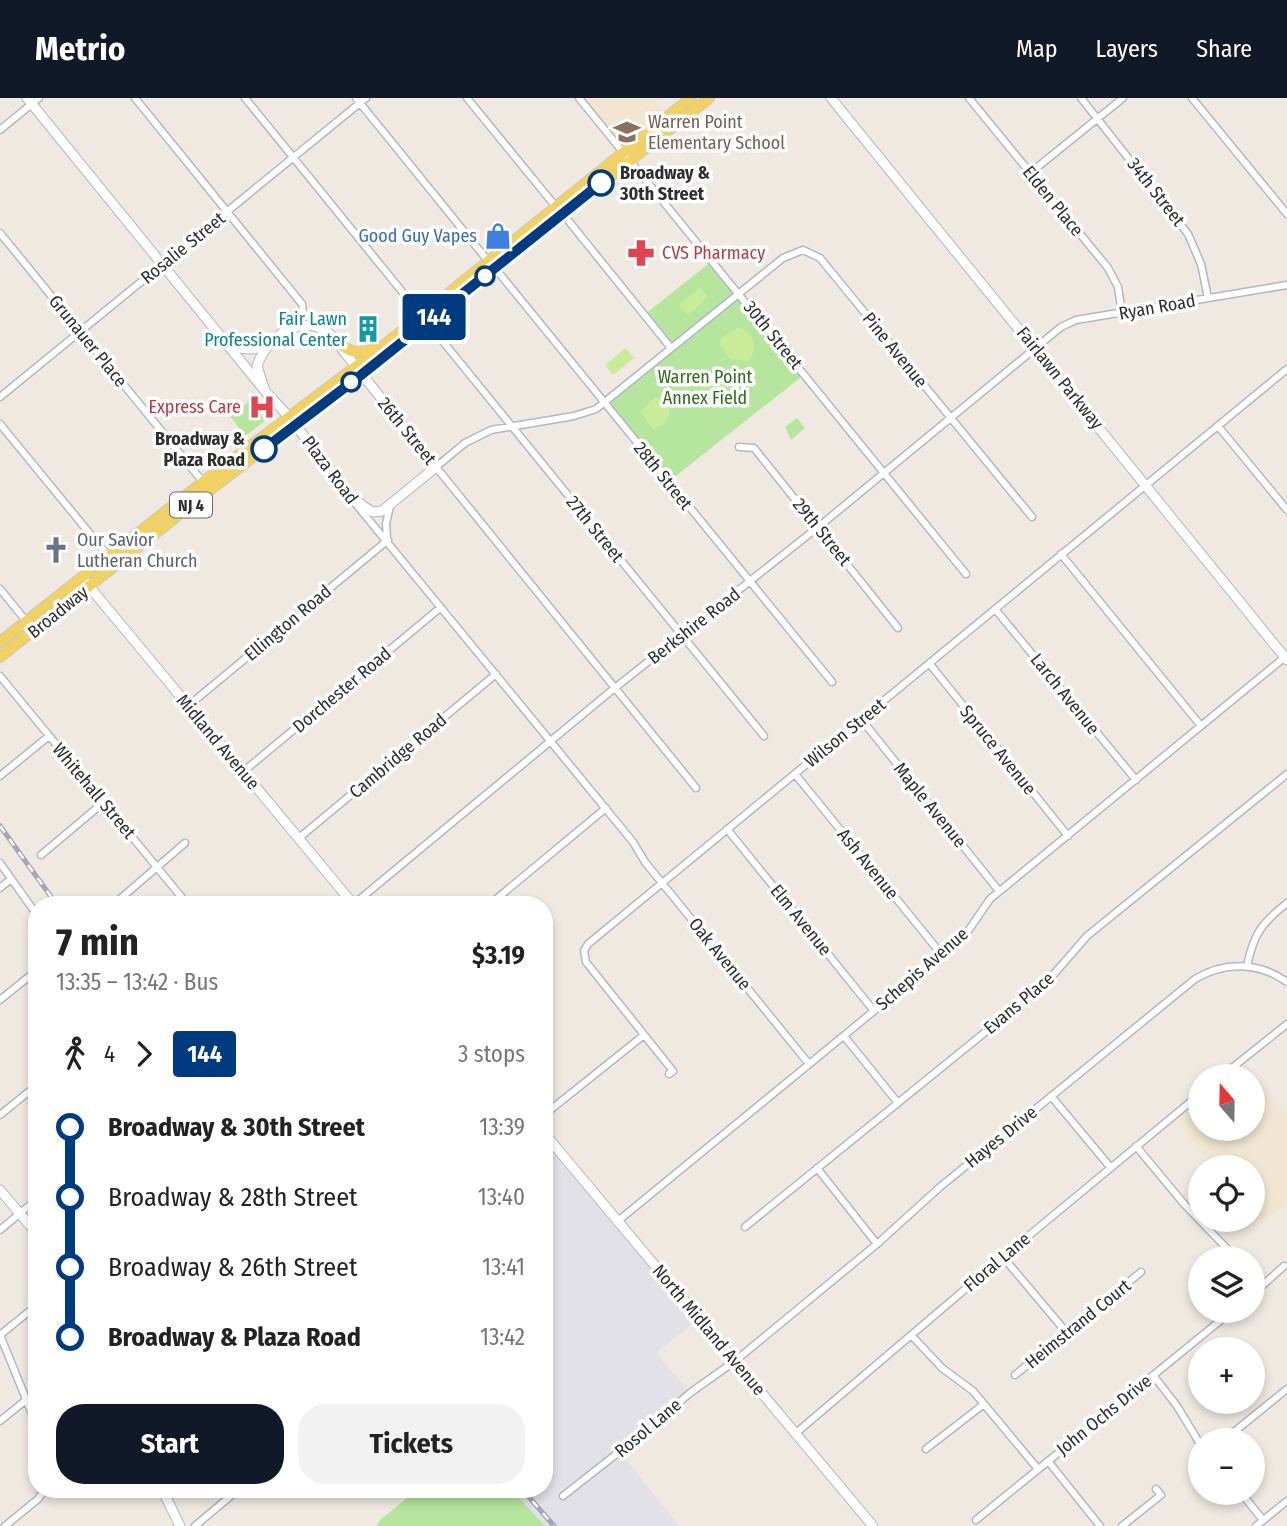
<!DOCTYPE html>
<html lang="en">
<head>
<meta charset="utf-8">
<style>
  :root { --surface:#fff; --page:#f2f2f2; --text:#222; --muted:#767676; --accent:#111827 }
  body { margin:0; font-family:"Fira Sans Condensed",sans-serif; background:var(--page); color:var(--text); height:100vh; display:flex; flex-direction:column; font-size:26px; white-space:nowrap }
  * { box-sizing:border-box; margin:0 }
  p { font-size:23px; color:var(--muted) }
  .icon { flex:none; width:38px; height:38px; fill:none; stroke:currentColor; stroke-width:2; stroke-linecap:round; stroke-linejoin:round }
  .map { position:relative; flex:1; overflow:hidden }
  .panel { position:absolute; left:28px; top:798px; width:525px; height:602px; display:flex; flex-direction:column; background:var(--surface); border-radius:28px; box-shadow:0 4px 10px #0003 }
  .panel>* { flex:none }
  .badge { padding:0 14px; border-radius:5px; font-size:24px; line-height:46px }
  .needle { width:46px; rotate:340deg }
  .controls { position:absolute; left:1188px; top:966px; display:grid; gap:14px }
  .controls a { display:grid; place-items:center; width:77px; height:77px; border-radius:50%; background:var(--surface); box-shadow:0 4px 10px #0003; font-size:35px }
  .map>.badge { position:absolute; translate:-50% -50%; box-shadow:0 0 0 4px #fff }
  .legs { display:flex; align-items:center; gap:10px; height:77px; padding:0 28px; font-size:23px }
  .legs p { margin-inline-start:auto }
  .head { display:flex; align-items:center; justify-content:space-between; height:119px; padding:0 28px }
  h1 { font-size:38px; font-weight:700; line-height:52px }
  .action { display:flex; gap:14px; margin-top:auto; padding:14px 28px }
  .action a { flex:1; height:80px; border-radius:28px; background:var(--accent); color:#fff; font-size:28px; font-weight:700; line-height:80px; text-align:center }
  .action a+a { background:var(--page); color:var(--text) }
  ul { padding:0 28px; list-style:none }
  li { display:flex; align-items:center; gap:24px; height:70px; font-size:26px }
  li i { display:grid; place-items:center; width:10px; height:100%; margin:0 9px; background:currentColor }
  li i::after { content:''; width:18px; height:18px; margin:-9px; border:5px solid; border-radius:50%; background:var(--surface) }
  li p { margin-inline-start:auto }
  li:first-child i { background:linear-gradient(#0000 50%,currentColor 0) }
  li:last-child i { background:linear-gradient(currentColor 50%,#0000 0) }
  header { display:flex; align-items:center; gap:42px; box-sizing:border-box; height:98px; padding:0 35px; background:var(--accent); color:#fff }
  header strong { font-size:33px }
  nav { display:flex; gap:38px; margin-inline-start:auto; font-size:24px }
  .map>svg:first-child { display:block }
</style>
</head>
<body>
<header>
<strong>Metrio</strong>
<nav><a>Map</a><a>Layers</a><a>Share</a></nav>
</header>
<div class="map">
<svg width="1287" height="1428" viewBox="0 0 1287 1428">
  <rect width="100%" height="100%" fill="#efe9e1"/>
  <path fill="#e3e1e8" d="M544 1035 699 1220 656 1255 690 1295 620 1354 679 1428H545L511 1391H544Z"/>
  <path fill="#f0e6d1" d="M579 0H654L668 18 623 55Z
    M1246 966 1287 1016V1105L1261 1125 1253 1116V1069H1214L1177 1024 1200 1004V1031H1253V978H1231Z"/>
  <path fill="#b6e59e" d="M712 163 805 276 668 384 603 306 671 251 644 217Z
    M250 303 265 323 245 338 230 318Z
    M797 320 805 330 791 342 785 329Z
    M418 1391H511L545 1428H377L379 1423Z"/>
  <path fill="#c9ec9a" d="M700 189 708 199 688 217 679 207Z
    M738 229C751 235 757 242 753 257L747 263 730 261 720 246 721 241Z
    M626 250 634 260 613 277 605 267Z
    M655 299 667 304 670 315 664 326 653 331 640 313Z"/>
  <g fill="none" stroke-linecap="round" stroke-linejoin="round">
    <defs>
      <path id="street" d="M135 0 302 206 303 215 293 228
        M245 0 421 217
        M356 0 488 163
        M467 0 556 109
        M579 0 966 476
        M969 0 1108 170 1118 189 1122 215
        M1081 0 1188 136 1201 166 1208 200
        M1192 0 1287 116
        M0 32 39 0
        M1030 75 1123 0
        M563 116 671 250
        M0 135 203 384
        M495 170 832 584
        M427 224 764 638
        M0 299 366 0
        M0 326 109 459
        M1218 328 1287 412
        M739 349 754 350 898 530
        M355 405 633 744 645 764 809 966
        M387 440 386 426 390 408
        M1061 456 1201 628
        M0 491 27 524
        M995 511 1136 682
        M929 565 1068 738
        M0 578 188 807
        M188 608 388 442
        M861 621 999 793
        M244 673 440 510
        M795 676 942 857
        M0 678 49 638
        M696 690 436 369 465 345 491 332 574 318 596 311 783 160 803 152 820 160 1032 419
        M727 731 874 913
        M299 740 496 576
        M41 757 104 704
        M0 765 37 817
        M0 790 11 781
        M354 806 611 593 822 426 1061 229 1076 222 1287 187
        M113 807 185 745
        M489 807 606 710
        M1247 868C1254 835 1261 826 1287 805
        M0 902 37 872
        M844 938 898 1005
        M669 976 673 973 586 864 584 853 588 846 1287 271
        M1222 978 1287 926
        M1051 998 1111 1070
        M0 1017 37 987
        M544 1017 644 937
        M1136 1048 1185 1107 1236 1160
        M817 1070 877 1146
        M618 1123 964 839 990 801 1285 559
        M745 1129 1047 884 1087 838 1287 676
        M0 1132 37 1101
        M1003 1159 1067 1235
        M1253 1177 1263 1187
        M1253 1196 1284 1168
        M0 1237 37 1328
        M0 1237 37 1207
        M912 1238 942 1270 973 1293 1038 1371
        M1015 1277 1141 1174
        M1153 1277 1177 1308 1200 1346
        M0 1323 26 1302
        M796 1335 1003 1159 1200 996
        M1224 1342 1287 1291
        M926 1351 984 1306
        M1048 1363 1100 1428
        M1241 1395 1263 1422
        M563 1398 647 1332 690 1295 735 1263 877 1146 940 1089 1195 881C1225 863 1259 864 1287 884
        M976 1422 1232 1213
        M5 1428 38 1401 45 1391
        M195 1428 239 1391
        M1122 1428 1161 1397 1156 1391
        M1256 1428 1287 1403"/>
      <path id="secondary" d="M27 0 265 293 289 319 349 396 363 408 373 414 382 413 436 369 330 236C302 214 267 238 257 268L265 293
        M831 0 1287 562
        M228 245C241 253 253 252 267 248
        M83 481 354 807
        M544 1035 873 1428
        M0 1092 37 1136
        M162 1391 180 1428"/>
      <path id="primary" d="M339 246C351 254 359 257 373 251
        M0 544 203 384 387 245 691 0
        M0 559 211 391 362 276 709 0"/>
    </defs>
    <use href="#street" stroke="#b4b7c1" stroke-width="9"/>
    <use href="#secondary" stroke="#b4b7c1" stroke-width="11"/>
    <use href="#primary" stroke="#c9c9c9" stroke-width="12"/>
    <use href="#street" stroke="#fff" stroke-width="6"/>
    <use href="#secondary" stroke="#fff" stroke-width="9"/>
    <use href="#primary" stroke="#f2d163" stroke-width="10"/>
    <defs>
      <path id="rail" d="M0 728 57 807
        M522 1391 554 1428"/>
    </defs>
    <use href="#rail" stroke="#a3a6b8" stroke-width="5"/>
    <use href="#rail" stroke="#fff" stroke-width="2.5" stroke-dasharray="8" stroke-linecap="butt"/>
  </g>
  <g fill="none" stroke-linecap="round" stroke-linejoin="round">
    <defs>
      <path id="line-1" d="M264 351 356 281 601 85"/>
    </defs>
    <use href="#line-1" stroke="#fff" stroke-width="16"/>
    <use href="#line-1" stroke="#003b80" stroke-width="10"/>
  </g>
  <defs>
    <symbol id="school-bare" viewBox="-9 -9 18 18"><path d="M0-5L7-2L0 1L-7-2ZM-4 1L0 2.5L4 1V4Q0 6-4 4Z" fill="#8d6e63" stroke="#fff" stroke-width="2.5" paint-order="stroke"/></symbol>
    <symbol id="shop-bare" viewBox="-9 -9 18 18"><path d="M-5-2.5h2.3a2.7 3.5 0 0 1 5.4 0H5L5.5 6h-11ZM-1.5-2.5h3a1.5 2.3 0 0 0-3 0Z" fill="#3f7fe0" stroke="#fff" stroke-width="2.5" paint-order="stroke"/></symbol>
    <symbol id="pharmacy-bare" viewBox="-9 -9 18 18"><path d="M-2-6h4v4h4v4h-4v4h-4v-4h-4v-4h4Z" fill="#e0444e" stroke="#fff" stroke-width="2.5" paint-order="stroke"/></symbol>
    <symbol id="building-bare" viewBox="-9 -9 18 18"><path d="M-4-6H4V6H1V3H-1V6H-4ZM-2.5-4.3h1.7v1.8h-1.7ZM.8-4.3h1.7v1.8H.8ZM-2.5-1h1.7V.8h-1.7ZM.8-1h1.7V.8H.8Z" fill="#0f9aa8" stroke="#fff" stroke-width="2.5" paint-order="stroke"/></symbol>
    <symbol id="hospital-bare" viewBox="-9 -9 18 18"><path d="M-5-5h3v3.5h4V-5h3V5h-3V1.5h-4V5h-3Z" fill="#e0444e" stroke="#fff" stroke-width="2.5" paint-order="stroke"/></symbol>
    <symbol id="church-bare" viewBox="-9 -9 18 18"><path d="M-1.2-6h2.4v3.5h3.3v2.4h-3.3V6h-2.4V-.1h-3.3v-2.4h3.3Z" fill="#6b7280" stroke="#fff" stroke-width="2.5" paint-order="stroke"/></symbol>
  </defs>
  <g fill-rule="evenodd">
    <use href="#school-bare" x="608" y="15" width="38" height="38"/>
    <use href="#shop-bare" x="479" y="119" width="38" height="38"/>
    <use href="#pharmacy-bare" x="622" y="136" width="38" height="38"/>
    <use href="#building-bare" x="349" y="212" width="38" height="38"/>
    <use href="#hospital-bare" x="243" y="290" width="38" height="38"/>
    <use href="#church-bare" x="37" y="433" width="38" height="38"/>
  </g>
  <g fill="#fff" stroke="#003b80" stroke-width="3.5">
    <circle cx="601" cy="85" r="12"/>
    <circle cx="485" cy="178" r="9"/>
    <circle cx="351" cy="284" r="9"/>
    <circle cx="264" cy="351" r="12"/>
  </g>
  <g text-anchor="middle" stroke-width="7" stroke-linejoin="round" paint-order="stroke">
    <rect fill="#fff" stroke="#6d6d6d" stroke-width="2" x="170" y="394.5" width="42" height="25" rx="5"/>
    <g font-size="16" font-weight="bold" fill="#2e2e2e">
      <text x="191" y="413">NJ 4</text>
    </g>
    <g font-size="18" fill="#785e54" stroke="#fff" text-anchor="start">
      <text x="648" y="30">Warren Point<tspan x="648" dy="21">Elementary School</tspan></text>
    </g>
    <g font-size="18" font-weight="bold" fill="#2e2e2e" stroke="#fff" text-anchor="start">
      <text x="620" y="81">Broadway &amp;<tspan x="620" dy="21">30th Street</tspan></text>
      <text x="245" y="347" text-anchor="end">Broadway &amp;<tspan x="245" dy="21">Plaza Road</tspan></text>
    </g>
    <g font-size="18" fill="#2e2e2e" stroke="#fff">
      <text transform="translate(1156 94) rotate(52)" y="6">34th Street</text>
      <text transform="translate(1053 103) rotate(51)" y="6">Elden Place</text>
      <text transform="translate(183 150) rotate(-39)" y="6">Rosalie Street</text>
      <text transform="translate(1157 209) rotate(-10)" y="6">Ryan Road</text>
      <text transform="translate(773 237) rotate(51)" y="6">30th Street</text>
      <text transform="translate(88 243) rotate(51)" y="6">Grunauer Place</text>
      <text transform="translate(895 252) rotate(51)" y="6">Pine Avenue</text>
      <text transform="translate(1060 280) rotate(51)" y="6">Fairlawn Parkway</text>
      <text transform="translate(407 333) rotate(51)" y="6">26th Street</text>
      <text transform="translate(330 372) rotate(53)" y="6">Plaza Road</text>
      <text transform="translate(663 378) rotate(51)" y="6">28th Street</text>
      <text transform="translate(595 431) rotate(51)" y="6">27th Street</text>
      <text transform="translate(822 434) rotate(51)" y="6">29th Street</text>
      <text transform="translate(58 514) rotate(-39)" y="6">Broadway</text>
      <text transform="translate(288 525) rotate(-40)" y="6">Ellington Road</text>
      <text transform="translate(694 528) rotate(-38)" y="6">Berkshire Road</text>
      <text transform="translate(342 592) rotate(-40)" y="6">Dorchester Road</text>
      <text transform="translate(1065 596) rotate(51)" y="6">Larch Avenue</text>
      <text transform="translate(845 635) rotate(-39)" y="6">Wilson Street</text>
      <text transform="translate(218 644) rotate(50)" y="6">Midland Avenue</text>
      <text transform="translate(998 652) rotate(51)" y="6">Spruce Avenue</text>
      <text transform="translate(398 658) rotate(-40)" y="6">Cambridge Road</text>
      <text transform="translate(94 693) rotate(50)" y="6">Whitehall Street</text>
      <text transform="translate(930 707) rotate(51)" y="6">Maple Avenue</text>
      <text transform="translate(868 766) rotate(51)" y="6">Ash Avenue</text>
      <text transform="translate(801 822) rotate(51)" y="6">Elm Avenue</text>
      <text transform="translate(720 856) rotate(51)" y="6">Oak Avenue</text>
      <text transform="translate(922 871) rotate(-41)" y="6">Schepis Avenue</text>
      <text transform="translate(1019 905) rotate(-40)" y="6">Evans Place</text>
      <text transform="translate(1001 1039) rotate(-39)" y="6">Hayes Drive</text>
      <text transform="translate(997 1164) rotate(-40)" y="6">Floral Lane</text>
      <text transform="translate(1078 1226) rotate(-39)" y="6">Heimstrand Court</text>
      <text transform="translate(709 1232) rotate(50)" y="6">North Midland Avenue</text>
      <text transform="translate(1104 1317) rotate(-39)" y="6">John Ochs Drive</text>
      <text transform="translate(648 1330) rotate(-40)" y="6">Rosol Lane</text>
    </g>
    <g font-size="18" fill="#366cbe" stroke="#fff" text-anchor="end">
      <text x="477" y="144">Good Guy Vapes</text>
    </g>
    <g font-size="18" fill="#be3a42" stroke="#fff" text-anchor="start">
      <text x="662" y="161">CVS Pharmacy</text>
      <text x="241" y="315" text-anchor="end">Express Care</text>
    </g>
    <g font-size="18" fill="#0d838f" stroke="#fff" text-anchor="end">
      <text x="347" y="227">Fair Lawn<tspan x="347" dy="21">Professional Center</tspan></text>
    </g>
    <g font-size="18" fill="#2c6e1b" stroke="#fff">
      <text x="705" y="285">Warren Point<tspan x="705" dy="21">Annex Field</tspan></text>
    </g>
    <g font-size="18" fill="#5b616d" stroke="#fff" text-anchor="start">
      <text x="77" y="448">Our Savior<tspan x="77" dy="21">Lutheran Church</tspan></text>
    </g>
  </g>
</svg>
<div class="controls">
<a><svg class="needle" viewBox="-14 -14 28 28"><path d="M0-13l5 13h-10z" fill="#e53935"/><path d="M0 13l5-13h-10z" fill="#767676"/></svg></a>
<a><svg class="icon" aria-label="locate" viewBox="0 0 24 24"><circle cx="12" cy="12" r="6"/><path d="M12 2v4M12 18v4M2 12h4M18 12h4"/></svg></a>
<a><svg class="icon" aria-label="layers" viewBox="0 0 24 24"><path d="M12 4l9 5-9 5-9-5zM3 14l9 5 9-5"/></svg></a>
<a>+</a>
<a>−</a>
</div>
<b class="badge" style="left:434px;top:219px;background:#003b80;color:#fff">144</b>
<section class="panel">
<div class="head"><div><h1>7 min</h1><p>13:35 – 13:42 · Bus</p></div><b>$3.19</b></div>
<div class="legs"><svg class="icon" aria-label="walk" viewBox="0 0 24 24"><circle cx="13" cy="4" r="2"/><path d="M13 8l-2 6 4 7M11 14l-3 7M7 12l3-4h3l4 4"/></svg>4<svg class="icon" aria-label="forward" viewBox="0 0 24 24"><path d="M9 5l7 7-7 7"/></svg><b class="badge" style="background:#003b80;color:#fff">144</b><p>3 stops</p></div>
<ul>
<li><i style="color:#003b80"></i><b>Broadway &amp; 30th Street</b><p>13:39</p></li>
<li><i style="color:#003b80"></i><span>Broadway &amp; 28th Street</span><p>13:40</p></li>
<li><i style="color:#003b80"></i><span>Broadway &amp; 26th Street</span><p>13:41</p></li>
<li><i style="color:#003b80"></i><b>Broadway &amp; Plaza Road</b><p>13:42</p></li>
</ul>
<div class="action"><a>Start</a><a>Tickets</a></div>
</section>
</div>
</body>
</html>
